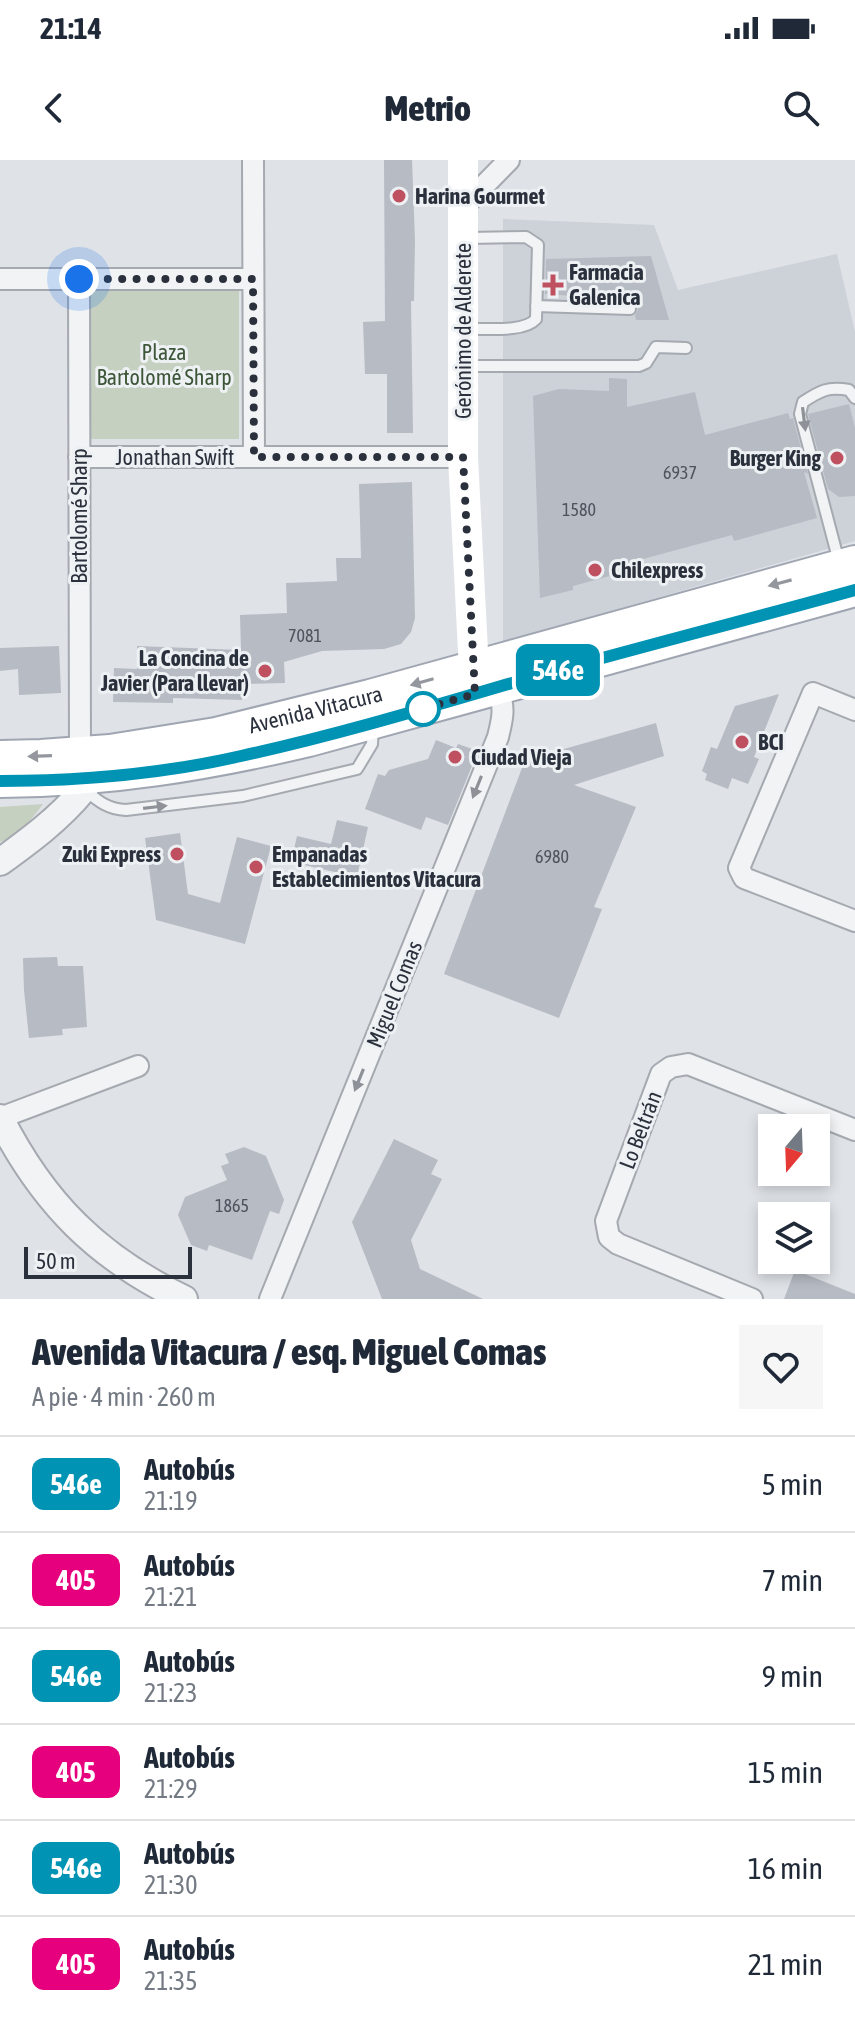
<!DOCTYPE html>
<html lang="es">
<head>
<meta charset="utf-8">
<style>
  :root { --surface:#fff; --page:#f6f6f7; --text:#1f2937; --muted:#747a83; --line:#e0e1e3 }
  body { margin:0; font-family:"Asap Condensed",sans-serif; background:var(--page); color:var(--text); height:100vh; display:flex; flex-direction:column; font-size:30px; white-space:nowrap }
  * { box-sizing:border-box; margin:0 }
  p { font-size:26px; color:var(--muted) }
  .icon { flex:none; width:44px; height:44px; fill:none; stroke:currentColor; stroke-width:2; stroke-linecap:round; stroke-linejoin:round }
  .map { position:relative; height:1139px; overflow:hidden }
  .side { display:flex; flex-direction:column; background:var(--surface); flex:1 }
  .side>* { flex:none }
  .badge { padding:0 16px; border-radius:12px; font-size:28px; line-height:52px }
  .needle { width:52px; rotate:199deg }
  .controls { position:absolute; left:758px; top:954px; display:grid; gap:16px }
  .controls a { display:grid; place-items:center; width:72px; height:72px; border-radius:0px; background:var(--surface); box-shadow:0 4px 12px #0003; font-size:40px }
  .scale { position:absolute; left:24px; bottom:20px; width:168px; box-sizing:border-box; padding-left:8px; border:4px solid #2a303c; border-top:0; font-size:22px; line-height:28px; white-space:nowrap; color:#2a303c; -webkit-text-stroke:6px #eef1f4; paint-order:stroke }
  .you { position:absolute; width:40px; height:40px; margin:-20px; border:6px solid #fff; border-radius:50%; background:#1a73e8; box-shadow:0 0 0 12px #1a73e833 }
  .map>.badge { position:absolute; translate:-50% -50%; box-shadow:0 0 0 4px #fff }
  .round { display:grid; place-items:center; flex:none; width:84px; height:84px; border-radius:0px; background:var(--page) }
  .overview { display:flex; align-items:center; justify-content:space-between; height:136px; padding:0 32px }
  h1 { font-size:38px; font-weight:800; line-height:60px }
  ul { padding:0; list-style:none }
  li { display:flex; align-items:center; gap:24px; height:96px; padding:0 32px; border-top:2px solid var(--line) }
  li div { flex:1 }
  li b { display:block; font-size:30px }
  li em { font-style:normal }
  li .badge { min-width:88px; font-weight:700; text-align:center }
  .status { display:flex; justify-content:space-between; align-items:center; height:56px; padding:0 40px; background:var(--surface); direction:ltr }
  .status svg { height:22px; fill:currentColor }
  header { display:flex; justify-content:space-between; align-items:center; height:104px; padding:0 32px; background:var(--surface); font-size:36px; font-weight:800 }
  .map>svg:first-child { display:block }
</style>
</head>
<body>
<div class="status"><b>21:14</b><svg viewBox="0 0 49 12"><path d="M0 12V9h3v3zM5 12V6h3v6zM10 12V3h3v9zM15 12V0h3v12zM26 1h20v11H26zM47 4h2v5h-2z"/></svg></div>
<header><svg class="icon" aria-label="back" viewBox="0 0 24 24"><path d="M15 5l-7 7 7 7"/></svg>Metrio<svg class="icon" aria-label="search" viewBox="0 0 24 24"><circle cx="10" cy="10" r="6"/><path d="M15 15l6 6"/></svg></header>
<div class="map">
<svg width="855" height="1139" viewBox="0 0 855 1139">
  <rect width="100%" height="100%" fill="#dfe2e7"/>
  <path fill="#cdd1d8" d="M503 59 654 65 678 130 837 94 855 172V381L503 482Z"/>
  <path fill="#c5d0c1" d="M89 130 239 131V279H89Z
    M43 644C31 660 19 676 0 682V647Z"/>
  <path fill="#b7bbc3" d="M384 0H412L415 81 414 141H411L413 273H387V214H365L363 162 385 161Z
    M651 96 669 160H636L635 155 638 150 637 146 631 140 545 134 546 99Z
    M609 218 627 219V247L695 232 705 275 788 253 790 259 793 258 808 314 804 312 817 358 734 381 732 375 617 406V414L573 426V430L540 438 533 236 559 229 609 231Z
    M849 244 855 268V336L839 337 828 329 808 254Z
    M412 322 415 458 411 472 401 484 384 489 322 491 284 502 285 523 242 524V540L173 538V543L113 542 114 508 137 509V486L241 490 240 455 287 453 286 423 337 421 336 398H361L359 324Z
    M59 486 61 533 19 535 18 509 0 511V488Z
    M779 534 754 597 759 599 748 624 732 618 728 629 705 620 707 614 702 611 711 587 717 589 735 546Z
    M656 563 664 596 574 625 636 647 594 747 602 749 559 858 444 814 525 600Z
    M436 580 456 588 458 584 478 591 448 665 426 657 421 670 365 649 378 614 385 616 389 610 428 599Z
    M337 660 368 667 357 717 291 702 297 676 331 684Z
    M180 673 188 734 220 743 237 677 271 686 245 784 156 760 145 678Z
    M57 797 58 806H83L87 867 62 869 63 875 29 878 24 830 23 798Z
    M394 979 438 1000 431 1014 442 1019 411 1080 420 1109 483 1139H382L352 1062Z
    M244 987 266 996 284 1040 279 1054 270 1051 252 1100 209 1085 207 1091 191 1085 178 1055 185 1037 227 1020 221 1006 229 1003 225 994Z
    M795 1110 855 1134V1139H784Z"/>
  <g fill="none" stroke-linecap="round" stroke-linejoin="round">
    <defs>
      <path id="service" d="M536 146 630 149
        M466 169C484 168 524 173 536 159L538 85 526 77 467 78
        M465 206H639L646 203 656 187 686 188
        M839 402 800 254 803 242C820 231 828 226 849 230L855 238
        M85 630C99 642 108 649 126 650L243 636 357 609 372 584 373 567"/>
      <path id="minor" d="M253 0 254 297
        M463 47 509 0
        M0 119H253
        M79 119 80 593
        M79 297H463
        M855 550 813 533 739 708 744 718 855 761
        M0 958 138 906
        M270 1139 498 577C503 557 505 548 498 527
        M752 1139 618 1084 609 1077 606 1061 661 914 671 907 688 904 855 970"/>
      <path id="tertiary" d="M0 702C29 681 59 659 82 631 89 623 93 613 99 605
        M0 958C43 1043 98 1098 184 1139"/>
      <g id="primary">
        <path id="s1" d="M0 597 41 596 110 591 216 574 370 536 855 402"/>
        <path d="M0 621C105 621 207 604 309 580L855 430"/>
      </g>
    </defs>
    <use href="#service" stroke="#a5a9b0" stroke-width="14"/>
    <use href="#minor" stroke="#a5a9b0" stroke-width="24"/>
    <use href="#tertiary" stroke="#a5a9b0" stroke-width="30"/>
    <use href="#primary" stroke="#a0a6b1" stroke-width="36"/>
    <use href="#service" stroke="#f1f3f5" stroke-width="10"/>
    <use href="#minor" stroke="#f1f3f5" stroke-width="20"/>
    <use href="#tertiary" stroke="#f1f3f5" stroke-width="26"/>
    <path stroke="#fff" stroke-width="30" d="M463 0V297L475 530"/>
    <use href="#primary" stroke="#fff" stroke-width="32"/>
  </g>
  <defs><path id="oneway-solid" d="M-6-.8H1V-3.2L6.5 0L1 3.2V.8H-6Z" transform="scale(2)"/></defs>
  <g fill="#8e9298">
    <use href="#oneway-solid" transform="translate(804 259) rotate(83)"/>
    <use href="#oneway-solid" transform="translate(477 627) rotate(112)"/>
    <use href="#oneway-solid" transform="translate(155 647) rotate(-7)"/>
    <use href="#oneway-solid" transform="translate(359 920) rotate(112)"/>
  </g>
  <g fill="#94989e">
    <use href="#oneway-solid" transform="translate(780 423) rotate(165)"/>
    <use href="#oneway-solid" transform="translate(422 522) rotate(164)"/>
    <use href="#oneway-solid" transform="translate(40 596) rotate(178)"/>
  </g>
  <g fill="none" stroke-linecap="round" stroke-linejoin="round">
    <defs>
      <path id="line" d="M0 621C81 621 162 614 241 596 328 577 413 552 498 527 617 493 736 463 855 430"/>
    </defs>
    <use href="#line" stroke="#fff" stroke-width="18"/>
    <use href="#line" stroke="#0093b3" stroke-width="12"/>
    <path stroke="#2a303c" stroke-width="8" stroke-dasharray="0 14.4" d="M79 119H253L254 297H463L475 534 414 551 423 549"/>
  </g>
  <g fill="#bf5060" stroke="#eef1f4" stroke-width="3">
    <circle cx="399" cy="36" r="8"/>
    <path d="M549 113h8v8h8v8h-8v8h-8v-8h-8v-8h8z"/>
    <circle cx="837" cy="298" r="8"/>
    <circle cx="595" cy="410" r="8"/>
    <circle cx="265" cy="511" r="8"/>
    <circle cx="742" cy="582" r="8"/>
    <circle cx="455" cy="597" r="8"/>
    <circle cx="177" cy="694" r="8"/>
    <circle cx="256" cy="707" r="8"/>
  </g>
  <circle fill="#fff" stroke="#0093b3" stroke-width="4" cx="423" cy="549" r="16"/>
  <g text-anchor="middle" stroke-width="6" stroke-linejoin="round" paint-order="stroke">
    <g font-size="18" fill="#4d535e">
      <text x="680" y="319">6937</text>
      <text x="579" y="356">1580</text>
      <text x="305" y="482">7081</text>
      <text x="552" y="703">6980</text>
      <text x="232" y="1052">1865</text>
    </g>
    <g font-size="22" font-weight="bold" fill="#2a303c" stroke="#eef1f4" text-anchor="start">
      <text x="415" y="44">Harina Gourmet</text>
      <text x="569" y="120">Farmacia<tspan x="569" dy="25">Galenica</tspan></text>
      <text x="821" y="306" text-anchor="end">Burger King</text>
      <text x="611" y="418">Chilexpress</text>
      <text x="249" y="506" text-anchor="end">La Concina de<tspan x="249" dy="25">Javier (Para llevar)</tspan></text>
      <text x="758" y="590">BCI</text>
      <text x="471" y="605">Ciudad Vieja</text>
      <text x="161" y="702" text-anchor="end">Zuki Express</text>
      <text x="272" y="702">Empanadas<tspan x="272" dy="25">Establecimientos Vitacura</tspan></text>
    </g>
    <g font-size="22" fill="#2a303c" stroke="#eef1f4">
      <text transform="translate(463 171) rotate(-90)" y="8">Gerónimo de Alderete</text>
      <text x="175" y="305">Jonathan Swift</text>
      <text transform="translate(79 356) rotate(-90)" y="8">Bartolomé Sharp</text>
      <text dy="8" stroke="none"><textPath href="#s1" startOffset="320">Avenida Vitacura</textPath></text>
      <text transform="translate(394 834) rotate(-68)" y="8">Miguel Comas</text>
      <text transform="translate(640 970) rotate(-69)" y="8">Lo Beltrán</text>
    </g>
    <g font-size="22" fill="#3e5638" stroke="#eef1f4">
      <text x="164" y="200">Plaza<tspan x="164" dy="25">Bartolomé Sharp</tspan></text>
    </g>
  </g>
</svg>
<div class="controls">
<a><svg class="needle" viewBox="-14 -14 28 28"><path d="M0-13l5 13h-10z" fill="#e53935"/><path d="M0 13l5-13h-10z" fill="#747a83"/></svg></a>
<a><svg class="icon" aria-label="layers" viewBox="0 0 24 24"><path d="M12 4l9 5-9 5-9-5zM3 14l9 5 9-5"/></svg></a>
</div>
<div class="scale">50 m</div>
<div class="you" style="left:79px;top:119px"></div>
<b class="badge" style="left:558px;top:510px;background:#0093b3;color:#fff">546e</b>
</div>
<section class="side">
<div class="overview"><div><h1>Avenida Vitacura / esq. Miguel Comas</h1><p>A pie · 4 min · 260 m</p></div><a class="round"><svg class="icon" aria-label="heart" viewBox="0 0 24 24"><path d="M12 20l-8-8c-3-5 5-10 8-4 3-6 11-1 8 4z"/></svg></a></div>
<ul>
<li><span class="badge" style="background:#0093b3;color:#fff">546e</span><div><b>Autobús</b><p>21:19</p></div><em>5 min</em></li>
<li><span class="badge" style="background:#e6007e;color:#fff">405</span><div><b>Autobús</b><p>21:21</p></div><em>7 min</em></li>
<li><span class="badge" style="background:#0093b3;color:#fff">546e</span><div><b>Autobús</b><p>21:23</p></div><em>9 min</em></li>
<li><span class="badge" style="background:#e6007e;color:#fff">405</span><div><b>Autobús</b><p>21:29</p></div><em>15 min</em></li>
<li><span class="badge" style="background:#0093b3;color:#fff">546e</span><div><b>Autobús</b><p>21:30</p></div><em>16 min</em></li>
<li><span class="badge" style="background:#e6007e;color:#fff">405</span><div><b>Autobús</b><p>21:35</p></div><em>21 min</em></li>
</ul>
</section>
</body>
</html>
